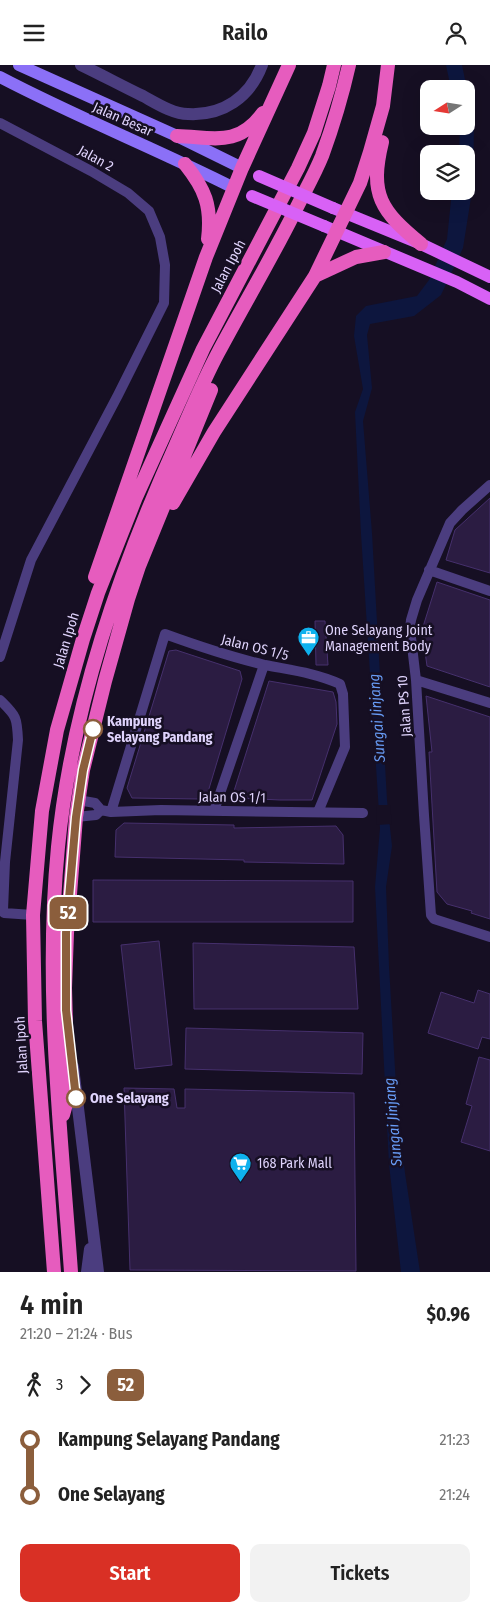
<!DOCTYPE html>
<html lang="en">
<head>
<meta charset="utf-8">
<style>
  :root { --surface:#fff; --page:#f2f2f2; --text:#222; --muted:#767676; --accent:#d93025 }
  body { margin:0; font-family:"Fira Sans Condensed",sans-serif; background:var(--page); color:var(--text); height:100vh; display:flex; flex-direction:column; font-size:19px; white-space:nowrap }
  * { box-sizing:border-box; margin:0 }
  p { font-size:16px; color:var(--muted) }
  .icon { flex:none; width:28px; height:28px; fill:none; stroke:currentColor; stroke-width:2; stroke-linecap:round; stroke-linejoin:round }
  .map { position:relative; height:1207px; overflow:hidden }
  .panel { display:flex; flex-direction:column; background:var(--surface); flex:1 }
  .panel>* { flex:none }
  .badge { padding:0 10px; border-radius:8px; font-size:18px; line-height:32px }
  .needle { width:32px; rotate:258deg }
  .tools { position:absolute; left:420px; top:15px; display:grid; gap:10px }
  .tools a { display:grid; place-items:center; width:55px; height:55px; border-radius:10px; background:var(--surface); box-shadow:0 5px 20px #0002; font-size:25px }
  .map>.badge { position:absolute; translate:-50% -50%; box-shadow:0 0 0 2px #fff }
  .legs { display:flex; align-items:center; gap:8px; height:55px; padding:0 20px; font-size:16px }
  .legs p { margin-inline-start:auto }
  .headline { display:flex; align-items:center; justify-content:space-between; height:85px; padding:0 20px }
  h1 { font-size:28px; font-weight:600; line-height:38px }
  .button { display:flex; gap:10px; margin-top:auto; padding:10px 20px }
  .button a { flex:1; height:58px; border-radius:10px; background:var(--accent); color:#fff; font-size:20px; font-weight:600; line-height:58px; text-align:center }
  .button a+a { background:var(--page); color:var(--text) }
  ul { padding:0 20px; list-style:none }
  li { display:flex; align-items:center; gap:18px; height:55px; font-size:19px }
  li i { display:grid; place-items:center; width:8px; height:100%; margin:0 6px; background:currentColor }
  li i::after { content:''; width:12px; height:12px; margin:-6px; border:4px solid; border-radius:50%; background:var(--surface) }
  li p { margin-inline-start:auto }
  li:first-child i { background:linear-gradient(#0000 50%,currentColor 0) }
  li:last-child i { background:linear-gradient(currentColor 50%,#0000 0) }
  header { display:flex; justify-content:space-between; align-items:center; height:65px; padding:0 20px; background:var(--surface); font-size:22px; font-weight:600 }
  .map>svg:first-child { display:block }
</style>
</head>
<body>
<header><svg class="icon" aria-label="menu" viewBox="0 0 24 24"><path d="M4 6h16M4 12h16M4 18h16"/></svg>Railo<svg class="icon" aria-label="person" viewBox="0 0 24 24"><circle cx="12" cy="8" r="4"/><path d="M4 21q1-7 8-7t8 7"/></svg></header>
<div class="map">
<svg width="490" height="1207" viewBox="0 0 490 1207">
  <rect width="100%" height="100%" fill="#160f23"/>
  <path fill="#0d163e" d="M446 0H462L474 59 473 120 463 183 441 230 414 251 370 259 367 270 372 323 363 356 372 468 387 735 392 781 386 822 389 901 397 1038 405 1108 420 1207H401L389 1099 375 822 380 763 361 469 355 347 363 324 354 271 356 251 366 241 417 231 429 215 447 174 452 126H466V89H459L460 61H466V24H451Z"/>
  <path fill="#160f23" d="M376 740H390L392 759 377 760Z"/>
  <path fill="#2b1c42" stroke="#46306d" d="M490 433V508L446 495 455 465Z
    M437 517 490 535V622L427 601 422 565Z
    M315 556H325L328 600H316Z
    M176 585 240 606 242 614 208 727 200 734 132 733 127 723 169 586Z
    M269 616 333 627 336 637 337 659 312 735H280L238 733 234 726Z
    M426 631 490 652V854L471 848 472 846 447 839 437 827 429 687H432Z
    M124 758 234 760V763L336 761 343 770 344 799 244 797V795L115 792 116 765Z
    M93 815 353 816V857H93Z
    M159 876 172 1000 135 1004 121 880Z
    M193 878 354 882 358 944H194Z
    M478 925 490 929V974L482 972 478 984 428 968 441 927 474 938Z
    M186 963 363 968 362 1009 185 1004Z
    M479 992 490 995V1086L461 1077 472 1041 466 1039Z
    M124 1023 174 1024 177 1043H185V1024L354 1028 356 1206 130 1205Z"/>
  <g fill="none" stroke-linecap="round" stroke-linejoin="round">
    <path stroke="#4b3d7f" stroke-width="10" d="M0 58 91 106 128 128 149 146 160 172 165 200 164 238 118 330 31 495 0 592
      M490 420 462 445 450 458 417 535 411 555 410 564 416 615 424 750 431 850 434 854 490 872
      M429 505 490 526
      M416 615 490 638
      M0 635C16 651 17 651 18 675L5 797 3 845 4 848 33 850
      M78 735 95 738 101 745 111 747 161 745 363 748
      M214 746 264 600
      M111 747 165 569C198 581 231 592 265 600 290 605 316 608 340 619L343 629 345 682 318 747
      M76 752 96 750 101 745"/>
    <path stroke="#4b3d7f" stroke-width="12" d="M81 0C102 10 122 21 143 31 156 38 173 49 188 49 223 51 250 32 262 0
      M73 1002 98 1207
      M87 1207 90 1184"/>
    <path stroke="#8b70f7" stroke-width="12" d="M19 0 177 71 242 103
      M0 12C76 52 157 84 234 123"/>
    <path stroke="#d861f6" stroke-width="12" d="M333 143 421 179 490 212
      M324 161 457 217 490 234"/>
    <path stroke="#e65cbe" stroke-width="14" d="M177 71C213 72 237 83 263 48
      M382 77C369 130 381 146 421 179
      M185 99C205 124 212 141 208 174
      M315 211 356 192 384 187
      M173 438 214 367 315 211 360 118 370 87 383 41 388 0
      M95 512 206 192 242 103 289 0
      M63 1050 68 1032 65 923 67 868 76 752 83 705 105 616 128 534 139 501 211 325
      M54 1207 35 956 33 850 42 746 57 665 83 574 98 528 136 432 203 284 298 103 314 68 329 21 334 0
      M71 1207C61 1066 44 923 58 782 72 640 120 504 178 375 191 346 203 316 218 288 243 241 270 196 294 148 303 129 314 111 322 91 333 61 342 31 349 0"/>
    <path stroke="#d861f6" stroke-width="12" d="M259 111 333 143
      M252 131 324 161"/>
  </g>
  <g fill="none" stroke-linecap="round" stroke-linejoin="round">
    <defs>
      <path id="line-1" d="M76 1033 66 945V868L76 752 83 705 93 664"/>
    </defs>
    <use href="#line-1" stroke="#fff" stroke-width="11"/>
    <use href="#line-1" stroke="#8b5e3c" stroke-width="8"/>
  </g>
  <defs>
    <symbol id="office-pin" viewBox="-11 -11 22 30"><path d="M0 17L-7.5 6A9.5 9.5 0 1 1 7.5 6Z" fill="#0eb1ee" stroke="#160f23"/><path d="M-6-3h4V-5.5h4V-3h4V5H-6ZM-1-4.5V-3h2v-1.5ZM-6 0V1H6V0Z" fill="#fff"/></symbol>
    <symbol id="supermarket-pin" viewBox="-11 -11 22 30"><path d="M0 17L-7.5 6A9.5 9.5 0 1 1 7.5 6Z" fill="#0eb1ee" stroke="#160f23"/><path d="M-6-5.5h2.5l.6 2H6L4.5 2H-2.5L-4.4-4H-6ZM-1.5 3.2a1.3 1.3 0 1 0 .1 0ZM3 3.2a1.3 1.3 0 1 0 .1 0Z" fill="#fff"/></symbol>
  </defs>
  <g fill-rule="evenodd">
    <use href="#office-pin" x="296" y="560" width="25" height="34"/>
    <use href="#supermarket-pin" x="228" y="1086" width="25" height="34"/>
  </g>
  <g fill="#fff" stroke="#8b5e3c" stroke-width="2.5">
    <circle cx="93" cy="664" r="9"/>
    <circle cx="76" cy="1033" r="9"/>
  </g>
  <g text-anchor="middle" stroke-width="5" stroke-linejoin="round" paint-order="stroke">
    <g font-size="14" fill="#dfd3fc" stroke="#160f23">
      <text transform="translate(123 54) rotate(24)" y="5">Jalan Besar</text>
      <text transform="translate(96 93) rotate(29)" y="5">Jalan 2</text>
      <text transform="translate(228 201) rotate(-62)" y="5">Jalan Ipoh</text>
      <text transform="translate(66 575) rotate(-73)" y="5">Jalan Ipoh</text>
      <text transform="translate(255 582) rotate(14)" y="5">Jalan OS 1/5</text>
      <text transform="translate(404 641) rotate(-94)" y="5">Jalan PS 10</text>
      <text transform="translate(232 732) rotate(1)" y="5">Jalan OS 1/1</text>
      <text transform="translate(21 980) rotate(-93)" y="5">Jalan Ipoh</text>
    </g>
    <g font-size="14" fill="#dfd3fc" stroke="#160f23" text-anchor="start">
      <text x="325" y="570">One Selayang Joint<tspan x="325" dy="16">Management Body</tspan></text>
      <text x="257" y="1103">168 Park Mall</text>
    </g>
    <g font-size="14" font-weight="bold" fill="#dfd3fc" stroke="#160f23" text-anchor="start">
      <text x="107" y="661">Kampung<tspan x="107" dy="16">Selayang Pandang</tspan></text>
      <text x="90" y="1038">One Selayang</text>
    </g>
    <g font-size="15" font-style="italic" fill="#689cf6" stroke="#160f23">
      <text transform="translate(377 653) rotate(-94)" y="5">Sungai Jinjang</text>
      <text transform="translate(393 1057) rotate(-95)" y="5">Sungai Jinjang</text>
    </g>
  </g>
</svg>
<div class="tools">
<a><svg class="needle" viewBox="-14 -14 28 28"><path d="M0-13l5 13h-10z" fill="#e53935"/><path d="M0 13l5-13h-10z" fill="#767676"/></svg></a>
<a><svg class="icon" aria-label="layers" viewBox="0 0 24 24"><path d="M12 4l9 5-9 5-9-5zM3 14l9 5 9-5"/></svg></a>
</div>
<b class="badge" style="left:68px;top:848px;background:#8b5e3c;color:#fff">52</b>
</div>
<section class="panel">
<div class="headline"><div><h1>4 min</h1><p>21:20 – 21:24 · Bus</p></div><b>$0.96</b></div>
<div class="legs"><svg class="icon" aria-label="walk" viewBox="0 0 24 24"><circle cx="13" cy="4" r="2"/><path d="M13 8l-2 6 4 7M11 14l-3 7M7 12l3-4h3l4 4"/></svg>3<svg class="icon" aria-label="forward" viewBox="0 0 24 24"><path d="M9 5l7 7-7 7"/></svg><b class="badge" style="background:#8b5e3c;color:#fff">52</b></div>
<ul>
<li><i style="color:#8b5e3c"></i><b>Kampung Selayang Pandang</b><p>21:23</p></li>
<li><i style="color:#8b5e3c"></i><b>One Selayang</b><p>21:24</p></li>
</ul>
<div class="button"><a>Start</a><a>Tickets</a></div>
</section>
</body>
</html>
